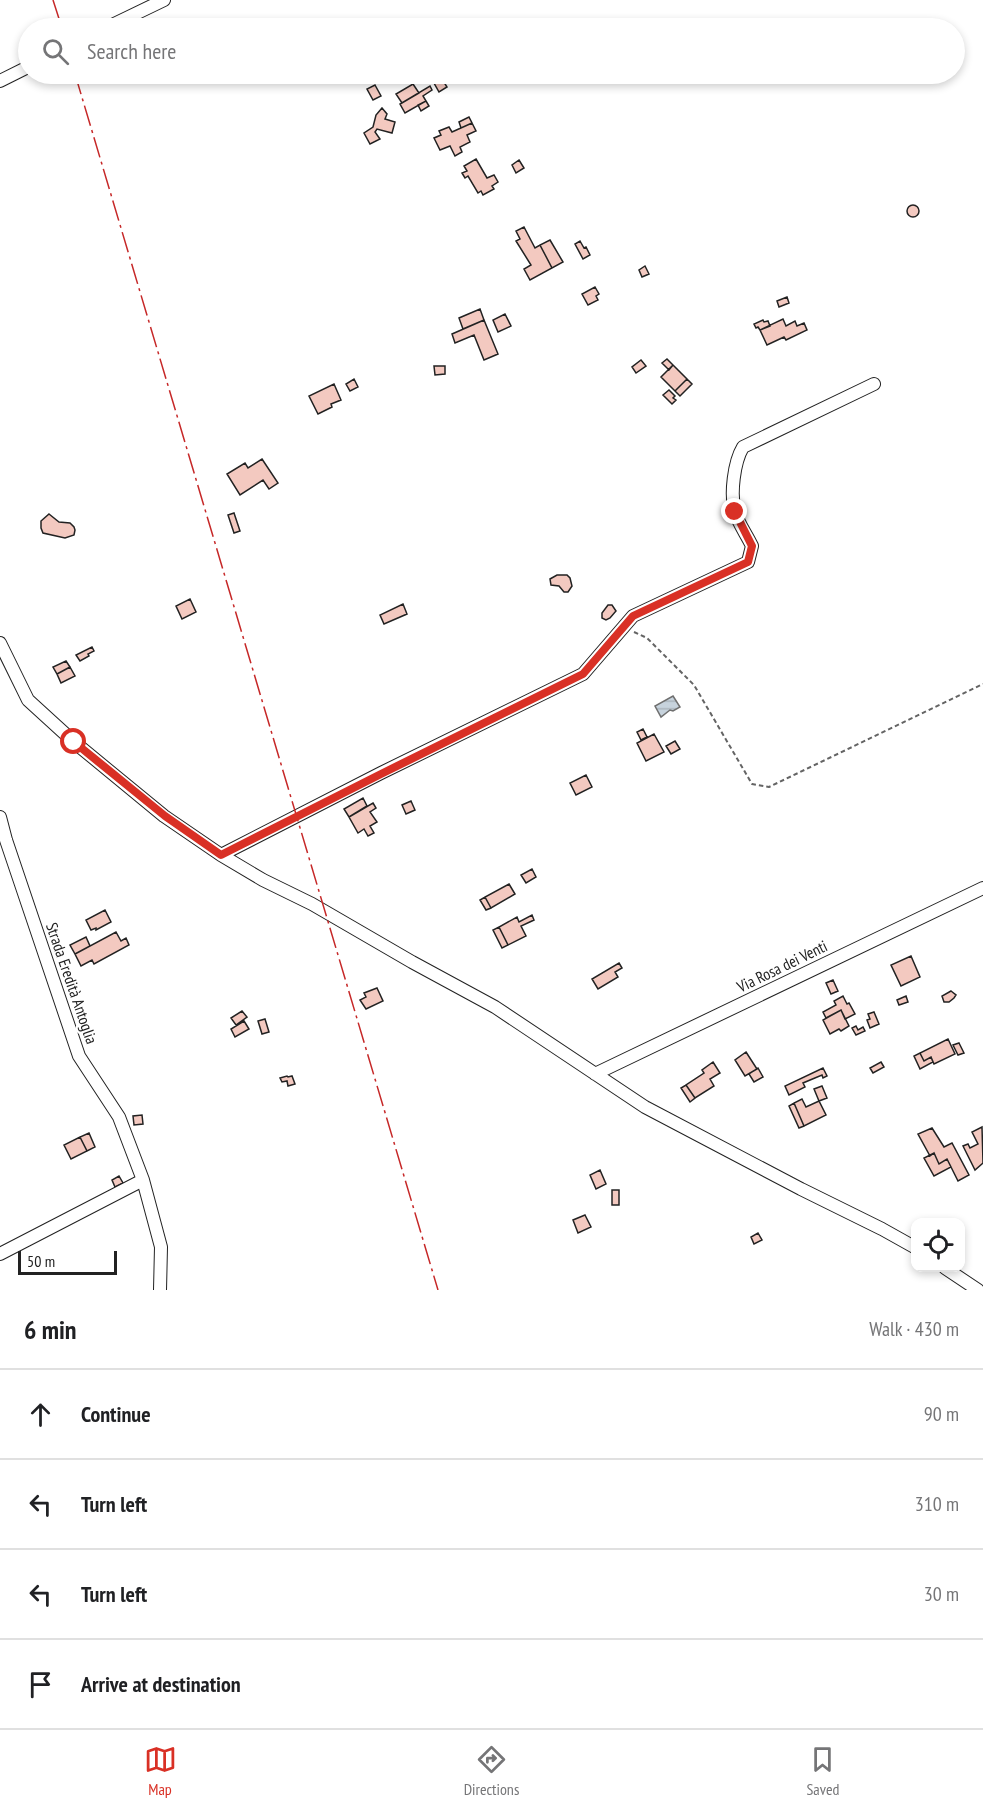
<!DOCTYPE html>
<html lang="en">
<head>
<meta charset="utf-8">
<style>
  body { margin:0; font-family:"PT Sans Narrow",sans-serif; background:#f6f6f6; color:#202124 }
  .controls { position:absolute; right:18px; bottom:18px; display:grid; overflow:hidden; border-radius:12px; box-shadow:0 3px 9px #0003 }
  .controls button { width:54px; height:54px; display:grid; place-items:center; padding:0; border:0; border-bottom:2px solid #e0e0e0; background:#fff; color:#202124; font:30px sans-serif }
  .scale { position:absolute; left:18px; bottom:15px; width:99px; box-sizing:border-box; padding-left:6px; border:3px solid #222; border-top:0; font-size:16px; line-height:21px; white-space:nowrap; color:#222; -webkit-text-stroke:4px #fff; paint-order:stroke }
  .stop { position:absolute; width:18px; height:18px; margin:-14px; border:4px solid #d93025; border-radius:50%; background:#fff }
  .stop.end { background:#d93025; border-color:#fff; box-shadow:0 2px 6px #0008 }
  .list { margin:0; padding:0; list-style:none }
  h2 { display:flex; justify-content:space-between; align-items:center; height:78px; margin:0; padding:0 24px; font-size:26px }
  h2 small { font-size:20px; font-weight:400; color:#757577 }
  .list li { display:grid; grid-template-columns:39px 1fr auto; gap:18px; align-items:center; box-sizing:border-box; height:90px; padding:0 24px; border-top:2px solid #e0e0e0 }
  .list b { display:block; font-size:22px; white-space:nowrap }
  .list em { font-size:20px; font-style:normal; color:#757577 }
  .icon { flex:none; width:33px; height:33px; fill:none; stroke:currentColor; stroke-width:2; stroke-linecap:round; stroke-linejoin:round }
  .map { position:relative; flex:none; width:983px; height:1290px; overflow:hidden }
  .search { position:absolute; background:#fff; box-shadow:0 3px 9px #0003; left:18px; right:18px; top:18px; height:66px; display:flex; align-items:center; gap:15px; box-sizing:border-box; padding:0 21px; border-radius:33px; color:#757577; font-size:22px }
  .sheet { height:438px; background:#fff }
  nav { display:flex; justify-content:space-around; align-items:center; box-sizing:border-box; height:84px; border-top:2px solid #e0e0e0; background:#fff; font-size:16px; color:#757577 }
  nav a { display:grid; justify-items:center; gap:3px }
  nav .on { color:#d93025 }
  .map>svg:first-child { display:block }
  .water { fill:url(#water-rules); stroke:#6f6f6f; stroke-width:1.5 }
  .building { fill:#f3c9c0; stroke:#222; stroke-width:1.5 }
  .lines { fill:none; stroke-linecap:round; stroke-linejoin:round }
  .street-casing { stroke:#222; stroke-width:14 }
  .path { stroke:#646464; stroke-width:2; stroke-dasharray:4.5 3; stroke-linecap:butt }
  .street { stroke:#fff; stroke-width:12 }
  .power { stroke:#c62828; stroke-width:1.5; stroke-dasharray:21 4.5 3 4.5; stroke-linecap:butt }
  .route { stroke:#d93025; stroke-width:8 }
  .labels { text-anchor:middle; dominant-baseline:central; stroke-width:4.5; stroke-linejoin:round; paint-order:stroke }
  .street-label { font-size:16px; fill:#222; stroke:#fff }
</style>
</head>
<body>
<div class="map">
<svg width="983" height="1290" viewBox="0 0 983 1290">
  <defs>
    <pattern id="water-rules" width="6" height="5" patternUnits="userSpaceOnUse" patternTransform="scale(1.5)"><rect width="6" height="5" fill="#c7d3dd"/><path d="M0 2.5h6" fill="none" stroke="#abb5bd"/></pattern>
  </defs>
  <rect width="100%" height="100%" fill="#fff"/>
  <path class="water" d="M673,696l7,11 -7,4 -3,-1 -9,7 -6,-11z"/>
  <path class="building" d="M442,79l5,8 -8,5 -5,-9z
    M413,84l6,9 -17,10 -6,-9z
    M375,85l6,11 -8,4 -6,-11z
    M430,86l2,4 -9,6 3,5 -21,12 -5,-9z
    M426,101l3,5 -8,5 -3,-6z
    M382,108l5,6 -2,5 10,3 -3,11 -15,-4 -2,3 5,7 -10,5 -6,-11 9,-6 3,-12z
    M469,117l3,6 -11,5 -2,-6z
    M472,123l4,8 -9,4 3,7 -10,5 2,5 -7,4 -5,-10 -10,4 -6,-12 7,-3 -2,-4 10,-4 3,5z
    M476,159l11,19 7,-3 4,7 -6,4 2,3 -11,6 -2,-4 -3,2 -10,-17 -3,2 -3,-5 5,-2 -3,-5z
    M519,160l5,8 -8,5 -4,-8z
    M907 211a6 6 0 1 1 12 0a6 6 0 1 1-12 0Z
    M524,227l11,21 5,-3 12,23 -22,12 -6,-11 7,-4 -15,-24 4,-2 -4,-8z
    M550,240l13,22 -11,6 -12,-23z
    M580,241l4,7 2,-1 4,8 -7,4 -8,-15z
    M645,266l4,8 -7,3 -3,-7z
    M595,287l4,7 -3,2 2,4 -10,5 -6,-11z
    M787,297l2,6 -10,4 -2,-6z
    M480,309l4,11 -21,9 -4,-11z
    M505,314l6,12 -13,6 -5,-12z
    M783,319l3,7 9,-5 2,5 7,-3 3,7 -21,10 -2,-3 -17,8 -7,-15z
    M484,320l14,34 -14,6 -10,-25 -19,8 -3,-9z
    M763,320l1,2 4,-1 2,5 -10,4 -2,-3 -2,1 -2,-4z
    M667,359l6,6 -4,5 -7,-7z
    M641,360l5,6 -10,7 -4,-6z
    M673,365l14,14 -12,12 -14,-14z
    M434,366h11v8l-10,1z
    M354,379l4,8 -8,4 -4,-7z
    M687,379l5,5 -12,12 -5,-5z
    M334,384l7,16 -10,4 1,3 -14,7 -9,-18z
    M669,390l6,6 -2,2 3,2 -4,4 -9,-9z
    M262,459l16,24 -9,6 -6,-9 -23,15 -13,-21 18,-11 3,5z
    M234,513l6,18 -6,2 -6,-18z
    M49,514l10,8 11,1 4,4 1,3 -1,5 -9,3 -22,-5 -2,-5v-7z
    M557,575h10l3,3 2,8 -4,6h-4l-5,-6 -8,-1 -1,-6z
    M190,599l6,13 -14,7 -6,-13z
    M403,604l4,10 -23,10 -4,-9z
    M608,605h4l4,6 -6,7 -4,2 -4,-2v-5z
    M92,647l2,4 -6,3 1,2 -9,5 -4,-6z
    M66,661l4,6 -13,7 -4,-7z
    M70,667l5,9 -14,7 -4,-9z
    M643,729l4,8 -6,3 -4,-8z
    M654,734l10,18 -18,9 -9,-18z
    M675,741l5,8 -9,5 -5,-8z
    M586,775l6,12 -16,8 -6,-12z
    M363,798l4,8 -18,11 -5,-8z
    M411,801l4,9 -9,4 -4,-9z
    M373,803l3,5 -6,4 7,10 -7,4 4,7 -6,3 -4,-7 -6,4 -9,-16z
    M532,869l4,8 -10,6 -5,-8z
    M509,884l6,10 -24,14 -6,-11z
    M485,897l6,11 -5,2 -6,-10z
    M105,910l6,12 -15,8v-2l-5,2 -5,-10z
    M532,915l2,5 -13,6 5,10 -18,9 -9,-18 18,-10 2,5z
    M499,927l9,18 -6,3 -9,-18z
    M116,932l5,9 5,-3 3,7 -35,19 -2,-4 -11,6 -6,-12z
    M86,937l4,9 -15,8 -5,-9z
    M911,956l9,21 -19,9 -10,-21z
    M619,963l3,5 -7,4 3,5 -20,12 -6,-10z
    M833,980l5,11 -7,3 -5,-11z
    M377,988l6,13 -17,8 -6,-9 6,-3 -2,-4z
    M951,991l5,4 -2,3 -5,4h-5l-2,-6z
    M843,996l4,8 2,-1 6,11 -10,5 -4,-9 -15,8 -3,-6 13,-7 -2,-4z
    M906,996l2,6 -9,3 -2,-5z
    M841,1010l8,16 -8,5 -2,-2 -9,5 -7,-14z
    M242,1011l5,6 -11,8 -5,-7z
    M874,1012l5,12 -9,4 -3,-8 3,-1 -2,-5z
    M265,1019l4,13 -7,2 -4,-13z
    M244,1021l5,8 -14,8 -4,-8z
    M856,1026l2,4 5,-3 2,4 -9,4 -4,-7z
    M948,1039l7,15 -21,10 -3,-7 -7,4 -4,-8z
    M959,1043l5,10 -6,2 -5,-10z
    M746,1052l11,17 -12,7 -10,-16z
    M920,1053l4,8 7,-4 2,5 -13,7 -6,-13z
    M713,1062l7,11 -10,6 4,7 -19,12 -9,-13 18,-12 -2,-3z
    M881,1062l3,5 -11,6 -3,-5z
    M758,1068l5,9 -9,5 -5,-8z
    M823,1068l4,8 -4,2 -1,-3 -19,8 2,4 -16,8 -4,-9z
    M287,1076l1,1 4,-1 3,8 -7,2 -1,-5 -5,1 -2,-4z
    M686,1085l9,13 -5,4 -9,-14z
    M822,1086l5,12 -8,3 -5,-12z
    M802,1099l4,8 13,-6 7,14 -22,11 -10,-23z
    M794,1103l10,23 -5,2 -10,-22z
    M142,1115l1,9 -9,1 -1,-9z
    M982,1127l1,36 -8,7 -12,-24 5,-2 2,4 8,-4 -6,-12z
    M932,1128l12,19 8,-4 17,32 -11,6 -11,-22 -8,5 -5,-11 -4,3 -12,-22z
    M89,1133l6,14 -8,4 -7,-14z
    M80,1137l7,14 -16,8 -7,-14z
    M934,1153l5,11 8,-5 4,8 -17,9 -10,-18z
    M600,1170l6,14 -10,5 -6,-14z
    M119,1176l4,7 -8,4 -3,-7z
    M612,1190h7v15h-7z
    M585,1215l6,12 -13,6 -5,-13z
    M758,1233l4,7 -8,4 -3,-7z"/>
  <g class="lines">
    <g class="street-casing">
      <path id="street" d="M106,28l58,-28
        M0,81l28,-14
        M0,643l28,57 46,42 90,74 57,39 42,25 49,24 100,58 83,45 150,100 156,82 81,40 34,19
        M0,817l6,23 73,216 40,61 24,63 18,67 -1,43
        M221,855l160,-82 202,-99 50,-58 115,-54 4,-16c-5,-11 -14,-23 -17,-34 -5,-18 -1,-50 8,-65l131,-63
        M595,1074l388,-186
        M0,1254l143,-74
        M945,1268l33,22"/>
    </g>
    <path class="path" d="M634,632l13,6 47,47 58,99 17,3 214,-103"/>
    <use href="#street" class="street"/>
    <path class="power" d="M53,0l9,28
      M75,74l363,1216"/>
  </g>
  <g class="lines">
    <path class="route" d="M74,742l91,74 56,39 160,-81 202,-100 50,-58 115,-54 4,-16 -17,-34"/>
  </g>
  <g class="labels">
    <g class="street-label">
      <text transform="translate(782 966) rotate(-26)">Via Rosa dei Venti</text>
      <text transform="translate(72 983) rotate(71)">Strada Eredità Antoglia</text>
    </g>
  </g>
</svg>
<div class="controls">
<button><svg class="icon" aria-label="locate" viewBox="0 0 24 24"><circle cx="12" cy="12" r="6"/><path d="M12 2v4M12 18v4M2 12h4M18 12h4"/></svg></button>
</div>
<div class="scale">50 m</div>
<div class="stop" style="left:74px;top:742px"></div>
<div class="stop end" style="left:735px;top:512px"></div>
<div class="search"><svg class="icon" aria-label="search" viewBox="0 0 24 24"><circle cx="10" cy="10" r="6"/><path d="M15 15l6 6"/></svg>Search here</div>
</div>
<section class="sheet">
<h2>6 min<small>Walk · 430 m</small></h2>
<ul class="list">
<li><svg class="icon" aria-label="ahead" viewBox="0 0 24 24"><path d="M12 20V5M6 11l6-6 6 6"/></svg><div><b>Continue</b></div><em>90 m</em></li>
<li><svg class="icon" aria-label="left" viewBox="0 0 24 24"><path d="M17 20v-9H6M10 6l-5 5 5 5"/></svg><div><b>Turn left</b></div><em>310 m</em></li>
<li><svg class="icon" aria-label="left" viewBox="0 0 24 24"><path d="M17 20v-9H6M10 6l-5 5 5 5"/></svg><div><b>Turn left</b></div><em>30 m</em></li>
<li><svg class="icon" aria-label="arrive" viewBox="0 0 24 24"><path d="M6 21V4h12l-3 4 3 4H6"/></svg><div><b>Arrive at destination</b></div></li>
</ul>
</section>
<nav>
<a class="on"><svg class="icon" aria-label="map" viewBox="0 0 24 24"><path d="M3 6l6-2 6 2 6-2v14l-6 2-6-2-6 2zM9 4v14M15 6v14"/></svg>Map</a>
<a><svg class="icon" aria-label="directions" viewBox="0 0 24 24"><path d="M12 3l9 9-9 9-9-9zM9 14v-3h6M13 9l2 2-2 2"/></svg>Directions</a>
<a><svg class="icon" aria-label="saved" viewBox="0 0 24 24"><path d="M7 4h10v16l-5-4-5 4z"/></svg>Saved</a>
</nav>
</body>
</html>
